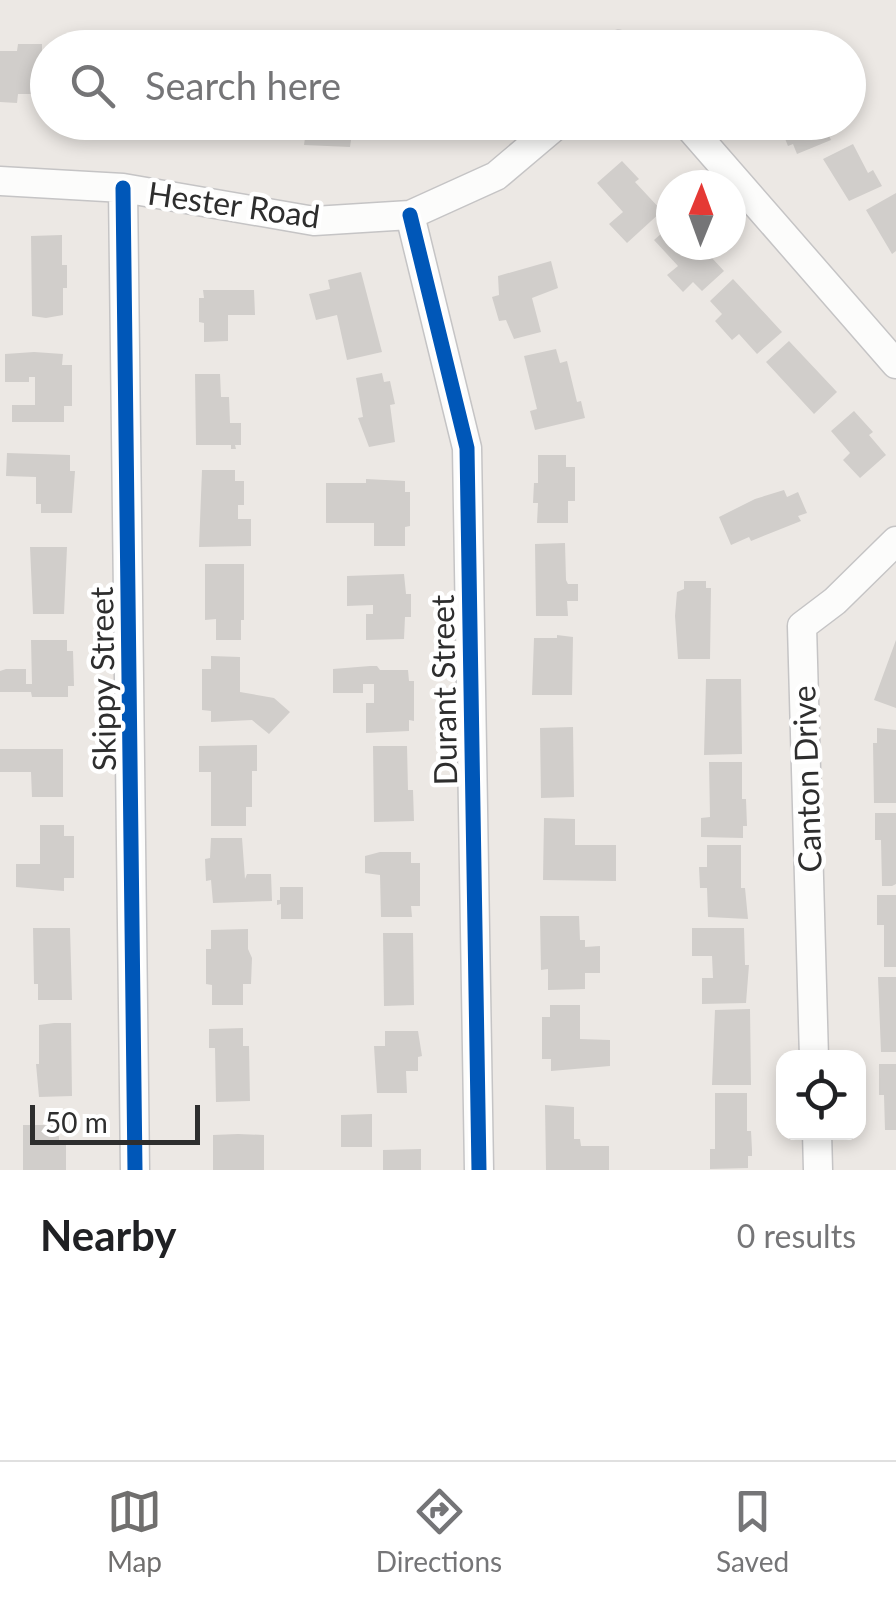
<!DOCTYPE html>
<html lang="en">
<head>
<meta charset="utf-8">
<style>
  body { margin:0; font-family:Lato,sans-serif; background:#f6f6f6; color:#202124 }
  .controls { position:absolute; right:30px; bottom:30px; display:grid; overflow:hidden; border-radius:20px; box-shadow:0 5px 15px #0003 }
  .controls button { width:90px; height:90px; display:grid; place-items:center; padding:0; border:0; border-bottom:2px solid #e0e0e0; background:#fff; color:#202124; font:50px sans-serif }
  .compass { position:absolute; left:656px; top:170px; width:90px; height:90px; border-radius:50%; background:#fff; box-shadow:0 5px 15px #0003; rotate:1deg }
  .scale { position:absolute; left:30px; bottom:25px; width:170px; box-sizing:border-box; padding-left:10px; border:5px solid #2e2e2e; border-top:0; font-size:28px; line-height:35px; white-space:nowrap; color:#2e2e2e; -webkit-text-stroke:8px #fff; paint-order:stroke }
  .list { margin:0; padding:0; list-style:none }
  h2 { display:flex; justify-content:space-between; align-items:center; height:130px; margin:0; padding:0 40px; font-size:42px }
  h2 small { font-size:32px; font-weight:400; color:#757577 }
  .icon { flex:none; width:55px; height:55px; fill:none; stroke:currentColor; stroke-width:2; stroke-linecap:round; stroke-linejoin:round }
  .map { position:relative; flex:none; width:896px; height:1170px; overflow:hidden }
  .search { position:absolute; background:#fff; box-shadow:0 5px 15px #0003; left:30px; right:30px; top:30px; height:110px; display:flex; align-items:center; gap:25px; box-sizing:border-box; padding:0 35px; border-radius:55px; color:#757577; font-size:38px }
  .sheet { height:290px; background:#fff }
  nav { display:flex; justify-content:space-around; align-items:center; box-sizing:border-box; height:140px; border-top:2px solid #e0e0e0; background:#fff; font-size:28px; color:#757577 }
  nav a { display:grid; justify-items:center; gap:5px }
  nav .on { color:#706f6e }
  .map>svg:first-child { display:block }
  .building { fill:#d1cecb }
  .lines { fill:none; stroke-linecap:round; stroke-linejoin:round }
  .minor-casing { stroke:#c5c4c5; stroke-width:31 }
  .minor { stroke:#fcfcfb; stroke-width:28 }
  .cycleway-casing { stroke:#fff; stroke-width:21 }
  .cycleway { stroke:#0057b8; stroke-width:15 }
  .labels { text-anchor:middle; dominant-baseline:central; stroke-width:9; stroke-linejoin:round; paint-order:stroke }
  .street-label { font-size:32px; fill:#2e2e2e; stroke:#fff }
</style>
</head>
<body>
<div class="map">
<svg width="896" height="1170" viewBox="0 0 896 1170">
  <rect width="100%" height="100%" fill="#ece8e4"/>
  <path class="building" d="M745,32l10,16h-33z
    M506,33l12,15h-30z
    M18,44h24v18h6v32h-30l-1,9 -17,-1v-51h17z
    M214,122h30v8h-30z
    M293,122h64l-1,18h-5l-1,7 -46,-2 1,-7 -13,-1z
    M376,122h45l1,7 -43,8z
    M783,122h40l8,18 -34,14 -4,-10 -5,2 -8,-20z
    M853,144l15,29 5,-3 9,16 -33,15 -26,-42z
    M622,161l17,18 -4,3 27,29 -35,32 -18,-19 14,-12 -26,-29z
    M896,193v58l-4,3 -26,-44z
    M671,225v20h29l24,26 -22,20 -9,-9 -10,10 -16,-17 11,-9 -24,-26z
    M62,235v30h5v23h-4v27l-17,3 -14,-2 -1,-80z
    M551,261l7,27 -26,10 9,34 -27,7 -8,-19 -7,1 -7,-24 7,-2 -1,-19z
    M361,272l21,80 -35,8 -10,-45 -21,5 -7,-26 21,-5 -2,-9z
    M733,279l49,53 -25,22 -18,-20 -7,6 -17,-19 7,-7 -12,-13z
    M203,290h51l1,25h-27v26l-24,1v-19l-5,-1v-24h5z
    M789,341l48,51 -23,22 -48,-52z
    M556,349l4,14 7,-2 10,41 4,-1 4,17 -50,12 -5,-19 7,-2 -13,-53z
    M34,352l29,2 -1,11h10v41h-8v16h-52v-17h23v-28h-6v5h-24v-28z
    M382,373l2,9 6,-1 5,23 -5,1 5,37 -26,5 -11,-29 5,-1 -7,-39z
    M195,374h25l1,23h8l1,26h11v22h-6l1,4h-5v-4h-35z
    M854,411l19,21 -4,3 17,20 -26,23 -17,-18 7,-7 -19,-22z
    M7,453l63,2v16h5l-3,42h-31v-9h-5v-27l-30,-1z
    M538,455h28v12h9v34h-7v22h-31l1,-20h-5l1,-20h4z
    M202,470h33v11h9v24h-6v14h13v27l-52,1z
    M366,479l39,2v11h5v34l-5,1v19h-31v-23h-48v-40h40z
    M784,490l3,7 11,-5 9,21 -9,3 3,5 -50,20 -2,-4 -18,8 -12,-28 36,-18z
    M565,543l1,37 2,4h10v17h-11l1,15h-32l-1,-72z
    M30,547h37l-3,67h-31z
    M205,564h39v56h-3v20h-25v-21l-11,1z
    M404,574l2,20h5v23h-6l-1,22 -38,1v-26h7v-9l-26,1v-30z
    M684,581h22v7h5l-1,71h-32l-3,-43 2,-24 7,-3z
    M557,635l16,2 -1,58h-40l2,-57h23z
    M31,640h36v11h6l1,35h-6v11h-36l-1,-5h-31v-21l6,-2h20v15h6z
    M896,640v68l-22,-8z
    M211,656l29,1v35l34,6 16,14 -21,22 -17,-14 -41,2v-11l-9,-1v-41h9z
    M370,666h7l3,4h28l1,11h5v40l-5,-1v11l-43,2v-30h8v-19h-11v9h-30v-24z
    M706,679h35l1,75 -38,1z
    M573,727l1,70 -33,1 -1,-70z
    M877,728l19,2v73h-22l-1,-60h4z
    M257,745v26h-5v36h-6v19h-35v-54h-12v-26z
    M373,746h34l1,44h5l1,31 -40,1z
    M0,749h63v48h-31l-1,-25h-31z
    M709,762h33v37h4l1,27h-4v12l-42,-1v-19l9,-1z
    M875,813h21v71l-4,2h-10l-1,-46h-6z
    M544,818l31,1v26h41v36l-73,-1z
    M40,825h24v11h10v42h-10v13l-48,-4v-23h24z
    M211,838h31l3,41 2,-5h24l1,27 -59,2 -2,-23 -5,1 -1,-22 5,-1z
    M707,845h34v43h4l3,31 -40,-2 -1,-29h-7l-1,-21h8z
    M380,852h31v11h9v43h-9l1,11h-31l-1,-42 -15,-2v-17z
    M280,887h23v32h-22v-15l-4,1v-5h3z
    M877,895h19v72h-12v-42h-7z
    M540,916h39l1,24h5v7l15,-1v27h-15v16l-37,1v-21l-7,1z
    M33,928h37l2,72h-34v-16h-4z
    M692,928h52l1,37h4l-3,38 -44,1v-26h11l-1,-22h-20z
    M248,929v20l4,9 -1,26h-8v21h-31v-20l-6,-1v-35h5v-19z
    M383,933h30l1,72 -30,1z
    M878,977h18v75h-15z
    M550,1005h30v34l30,1v26l-59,5v-12h-9v-42h8z
    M750,1009l1,76h-39l3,-75z
    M54,1023h17l1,73 -33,1 -3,-33h3v-39z
    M243,1028v18h6l1,55 -34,1 -1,-54h-6v-19z
    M385,1031h33l4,25 -4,1v14h-12l1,22h-30l-3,-47h11z
    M879,1064h17v66h-11l-1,-35h-5z
    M715,1093h32v38h4l1,19v6h-4v12l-38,1v-20h5z
    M545,1105l29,2v32h6l1,7h28v24h-63z
    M372,1114v33h-31v-32z
    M23,1125h32v11h4v9h7v25h-43z
    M238,1134l26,1v35h-51v-35z
    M421,1149v21h-38v-20z"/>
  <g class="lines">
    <g class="minor-casing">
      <path id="minor" d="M618,45l2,3
        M685,122l211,242
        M0,181l123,7 191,33 96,-6 86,-39 64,-54
        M123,188l12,982
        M410,215l57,233 12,722
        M814,1058l-12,-432 33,-25 61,-60
        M817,1132l1,38"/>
    </g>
    <use href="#minor" class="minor"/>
    <g class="cycleway-casing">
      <path id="cycleway" d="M123,188l12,982
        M410,215l57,233 12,722"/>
    </g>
    <use href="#cycleway" class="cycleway"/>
  </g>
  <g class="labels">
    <g class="street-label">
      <text transform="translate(234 204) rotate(8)">Hester Road</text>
      <text transform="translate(102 679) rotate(-91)">Skippy Street</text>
      <text transform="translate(443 690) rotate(-91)">Durant Street</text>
      <text transform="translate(806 779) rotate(-92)">Canton Drive</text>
    </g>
  </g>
</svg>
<div class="controls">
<button><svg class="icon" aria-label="locate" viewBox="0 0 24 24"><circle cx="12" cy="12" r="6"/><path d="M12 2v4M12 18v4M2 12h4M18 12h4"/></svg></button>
</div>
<svg class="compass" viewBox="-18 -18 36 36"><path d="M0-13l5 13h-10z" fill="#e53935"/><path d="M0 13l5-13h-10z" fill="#757577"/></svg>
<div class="scale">50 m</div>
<div class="search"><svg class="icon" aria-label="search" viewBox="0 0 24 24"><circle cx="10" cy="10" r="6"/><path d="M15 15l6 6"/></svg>Search here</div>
</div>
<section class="sheet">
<h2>Nearby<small>0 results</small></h2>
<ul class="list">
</ul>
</section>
<nav>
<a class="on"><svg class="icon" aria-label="map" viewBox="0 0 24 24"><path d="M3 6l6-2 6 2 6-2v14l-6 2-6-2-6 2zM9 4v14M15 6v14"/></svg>Map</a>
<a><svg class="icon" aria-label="directions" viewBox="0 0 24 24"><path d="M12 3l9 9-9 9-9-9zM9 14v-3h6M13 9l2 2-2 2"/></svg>Directions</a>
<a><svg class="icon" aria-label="saved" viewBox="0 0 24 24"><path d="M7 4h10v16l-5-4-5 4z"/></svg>Saved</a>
</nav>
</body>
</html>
